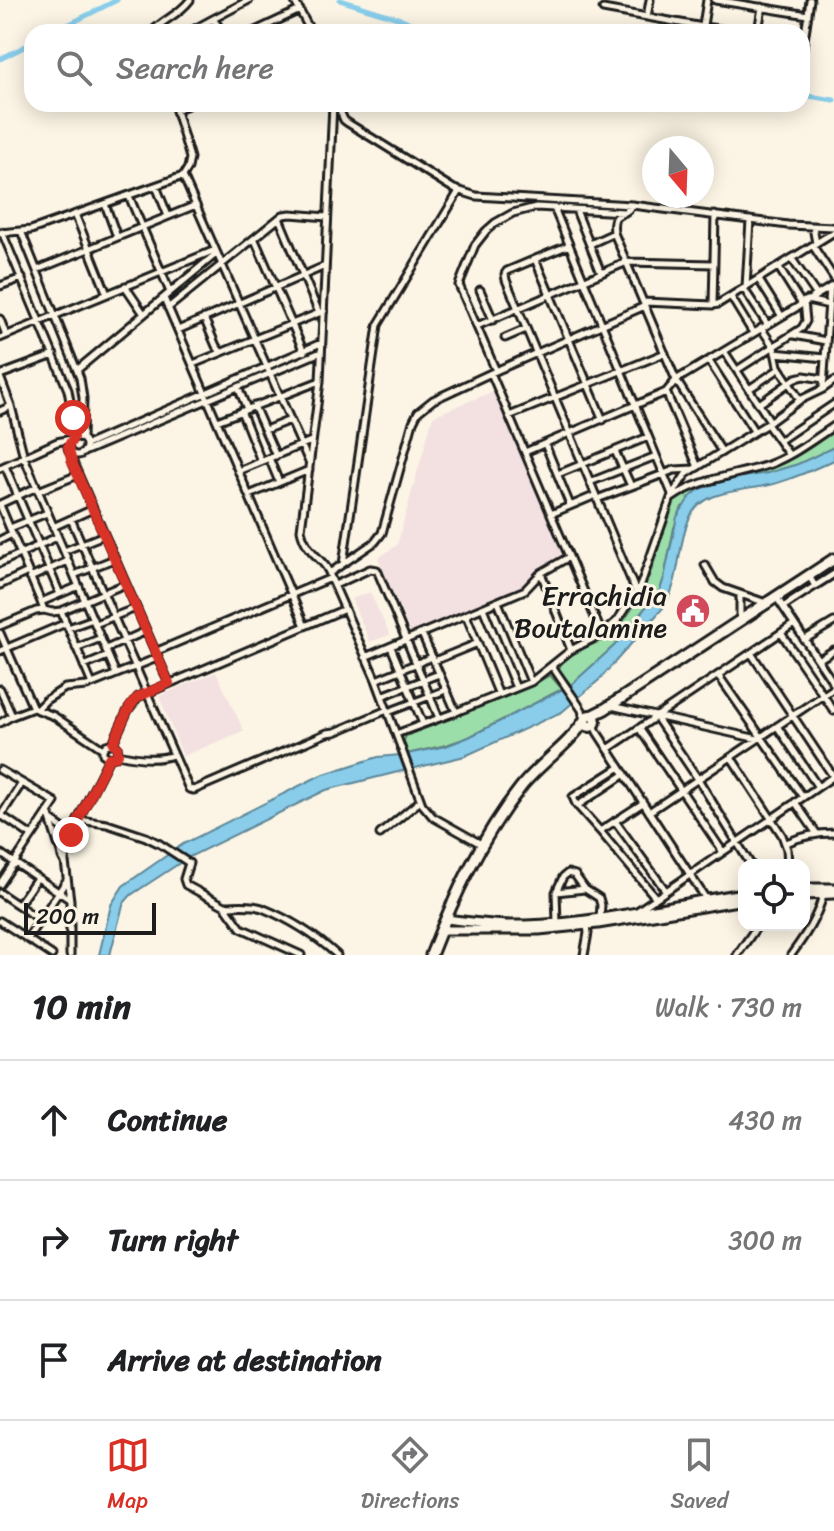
<!DOCTYPE html>
<html lang="en">
<head>
<meta charset="utf-8">
<style>
  body { margin:0; font-family:Sriracha,sans-serif; background:#f2f2f2; color:#202124 }
  .controls { position:absolute; right:24px; bottom:24px; display:grid; overflow:hidden; border-radius:16px; box-shadow:0 4px 20px #0003 }
  .controls button { width:72px; height:72px; display:grid; place-items:center; padding:0; border:0; border-bottom:2px solid #e0e0e0; background:#fff; color:#202124; font:40px sans-serif }
  .compass { position:absolute; left:642px; top:136px; width:72px; height:72px; border-radius:50%; background:#fff; box-shadow:0 4px 20px #0003; rotate:161deg }
  .scale { position:absolute; left:24px; bottom:20px; width:132px; box-sizing:border-box; padding-left:8px; border:4px solid #1c1c1c; border-top:0; font-size:22px; line-height:28px; white-space:nowrap; color:#1c1c1c; -webkit-text-stroke:6px #fcf5e5; paint-order:stroke }
  .stop { position:absolute; width:24px; height:24px; margin:-18px; border:6px solid #d93025; border-radius:50%; background:#fff }
  .stop.end { background:#d93025; border-color:#fff; box-shadow:0 2px 8px #0008 }
  .list { margin:0; padding:0; list-style:none }
  h2 { display:flex; justify-content:space-between; align-items:center; height:104px; margin:0; padding:0 32px; font-size:34px }
  h2 small { font-size:26px; font-weight:400; color:#757577 }
  .list li { display:grid; grid-template-columns:52px 1fr auto; gap:24px; align-items:center; box-sizing:border-box; height:120px; padding:0 32px; border-top:2px solid #e0e0e0 }
  .list b { display:block; font-size:30px; white-space:nowrap }
  .list em { font-size:26px; font-style:normal; color:#757577 }
  .icon { flex:none; width:44px; height:44px; fill:none; stroke:currentColor; stroke-width:2; stroke-linecap:round; stroke-linejoin:round }
  .map { position:relative; flex:none; width:834px; height:955px; overflow:hidden }
  .search { position:absolute; background:#fff; box-shadow:0 4px 20px #0003; left:24px; right:24px; top:24px; height:88px; display:flex; align-items:center; gap:20px; box-sizing:border-box; padding:0 28px; border-radius:24px; color:#757577; font-size:30px }
  .sheet { height:464px; background:#fff }
  nav { display:flex; justify-content:space-around; align-items:center; box-sizing:border-box; height:112px; border-top:2px solid #e0e0e0; background:#fff; font-size:22px; color:#757577 }
  nav a { display:grid; justify-items:center; gap:4px }
  nav .on { color:#d93025 }
  .map>svg:first-child { display:block }
  .built { fill:#f3e1e1 }
  .green { fill:#9cdea9; stroke:#5c7d62; stroke-width:2 }
  .water { fill:#89cdea; stroke:#5d8698; stroke-width:2 }
  .lines { fill:none; stroke-linecap:round; stroke-linejoin:round }
  .canal { stroke:#89cdea; stroke-width:5 }
  .minor-casing { stroke:#1c1c1c; stroke-width:11 }
  .tertiary-casing { stroke:#1c1c1c; stroke-width:13 }
  .primary-casing { stroke:#1c1c1c; stroke-width:15 }
  .minor { stroke:#fcf5e5; stroke-width:5 }
  .tertiary { stroke:#fcf5e5; stroke-width:7 }
  .primary { stroke:#fcf5e5; stroke-width:9 }
  .route { stroke:#d93025; stroke-width:10 }
  .labels { text-anchor:middle; dominant-baseline:central; stroke-width:6; stroke-linejoin:round; paint-order:stroke }
  .poi-label { font-size:28px; fill:#1c1c1c; stroke:#fcf5e5; text-anchor:end }
</style>
</head>
<body>
<div class="map">
<svg width="834" height="955" viewBox="0 0 834 955">
  <rect width="100%" height="100%" fill="#fcf5e5"/>
  <filter id="ink" filterUnits="userSpaceOnUse"><feTurbulence type="fractalNoise" baseFrequency=".0125" numOctaves="2"/><feDisplacementMap in="SourceGraphic" scale="16" xChannelSelector="R" yChannelSelector="G"/><feConvolveMatrix kernelMatrix="1 2 1 2 8 2 1 2 1" color-interpolation-filters="sRGB"/></filter>
  <g filter="url(#ink)">
    <path class="built" d="M501,388l66,165 -35,24v7l-121,50 -33,-76 19,-13 36,-129z
      M370,592l20,43 -20,7 -19,-43z
      M216,672l28,59 -61,25 -24,-60z"/>
    <path class="green" d="M834,432v15l-35,17 -30,9 -33,5 -54,29 -8,21 -10,50 -4,12 -46,56 -43,39 -12,-16c7,-23 41,-21 55,-37 35,-38 44,-81 57,-128 18,-22 82,-31 110,-40 19,-7 36,-22 53,-32z
      M550,675l12,14 -93,48 -23,8 -39,9 -3,-14 2,-4 125,-50z"/>
    <path class="water" d="M834,447v13c-19,9 -37,17 -57,23 -29,9 -75,4 -88,36 -13,31 -7,59 -26,89l-64,72 -37,32 -97,44 -54,13 -4,-15 39,-8 23,-9 102,-52 43,-39 46,-56 4,-12 13,-61 12,-19 8,-7 10,-5 29,-8 32,-5 30,-9z
      M400,755l6,15 -80,20 -137,67 -58,38 -7,8 -2,6 -12,46h-11l12,-50 12,-19 60,-42 138,-69 57,-18z"/>
    <g class="lines">
      <path class="canal" d="M340,0l64,20 26,12
        M54,32l63,-32
        M0,59l32,-16
        M802,95l32,5"/>
      <g class="minor-casing">
        <path id="minor" d="M294,0l17,32
          M715,0l93,15
          M603,9l100,18 39,5
          M647,17l3,-17
          M152,32c11,-13 26,-16 38,-32
          M189,32l24,-13
          M223,32l-10,-13 36,-19
          M253,32l47,-22
          M702,32l5,-32
          M758,32l4,-25
          M802,54l8,-54
          M333,104l-13,277 -19,149c5,25 26,29 30,48l45,102 46,124 11,13 48,27
          M337,104l7,16 4,3 106,66 22,7 156,9 156,20 46,2
          M176,110l14,-6
          M183,176l125,284
          M156,186l12,30
          M129,196l41,96
          M105,204l12,33
          M632,205c-8,15 -21,2 -18,28l62,147 46,72
          M554,208l118,286
          M576,210l25,63
          M75,214l32,80
          M279,218l40,95
          M813,227l3,16
          M21,231l59,147 3,20 -1,41
          M2,232l66,158 5,28v20
          M0,233l31,-3 152,-54 5,-8 2,-10 -16,-54
          M255,240l49,112
          M590,244l24,-11
          M569,245l-62,26 -2,3 1,6 130,312
          M813,246l21,32
          M535,259l68,161
          M792,259l24,35
          M779,268l22,35
          M37,270l159,-65
          M759,280l22,35
          M0,286l22,-8
          M125,286l19,28
          M746,287l4,-67
          M744,289l23,35
          M480,290l13,30
          M731,297l22,36
          M164,298l141,328
          M807,300l22,5
          M644,302l69,3 5,-1 116,-72
          M713,305l2,-90
          M168,308l115,-93 8,-1 36,3
          M204,318l12,28 5,6
          M0,319l6,16
          M477,326l150,-64 86,2
          M761,328l13,19 4,19 22,34
          M178,330l147,-64
          M794,335l32,6
          M0,338l215,-88
          M505,338l21,-9
          M724,351l46,70
          M775,353l50,5
          M709,361l45,70
          M193,364l131,-53
          M77,370l140,-117
          M737,370l65,-42 4,-7 -2,-20
          M496,371l-37,-86 16,-40 11,-14 9,-8 18,-10 23,-6 88,5
          M491,373l111,261
          M0,375l54,-20
          M0,377l11,29 -11,5
          M238,387l9,22
          M823,388l7,-101
          M749,389l30,-20
          M666,392l32,75
          M759,404l37,-26 8,-2 20,3
          M11,406l13,51 92,217
          M254,406l22,50
          M241,411l20,50
          M509,416l156,-63
          M217,421l103,-40
          M767,424l22,31
          M265,430l25,-10
          M68 446a9 9 0 1 1 18 0a9 9 0 1 1-18 0Z
          M779,441l55,-37
          M545,444l25,61
          M86,445l235,-102
          M70,451l4,14 95,218
          M615,451l16,35
          M84,452l237,-100
          M525,452l141,-60 10,-12 158,-95
          M269,458l10,24
          M5,466l55,128
          M0,468l57,-26 14,-3
          M238,471l73,-30
          M558,474l90,-37
          M590,482l66,-26
          M38,491l40,-16
          M249,495l60,-25
          M672,498c28,-20 63,-22 96,-33 24,-9 45,-25 66,-39
          M597,499l77,-29 20,-1
          M0,504l37,-17
          M0,505l41,97
          M551,514l45,-19
          M71,519l118,270 5,1 133,-57 8,-1 52,-22
          M53,527l40,-18
          M10,528l37,-15
          M0,540l12,-6
          M64,551l40,-16
          M0,563l57,-26
          M343,564l35,-239 81,-134
          M705,565l10,17 8,6 43,15
          M331,572l44,-30 7,-9 31,-111 5,-10 15,-12 58,-27 154,-67
          M541,573l30,77
          M74,575l40,-16
          M30,578l38,-17
          M0,585l28,-13
          M335,585l35,-16 7,1 62,148
          M815,586l19,-12
          M740,594v25
          M777,598l57,86
          M498,602l33,80
          M783,607l32,-21 -6,-10
          M483,608l33,80
          M44,610l8,2 9,-1
          M466,615l33,80
          M95,624l41,-16
          M0,626l36,-15 8,-1 -3,-8 38,-16
          M68,628l25,-9
          M0,633l33,75
          M781,633l53,78
          M422,634l34,78
          M804,640l30,-18
          M391,647l32,77
          M76,648l25,-10
          M106,649l40,-18
          M0,651l66,-28
          M155,652l176,-74
          M751,653l82,123
          M365,657l160,-67 16,-17 28,-16
          M818,660l16,-10
          M434,661l44,-18
          M84,666l24,-10
          M552,666l30,44 2,10
          M718,675l85,122
          M376,680l56,-23
          M92,684l-31,-73 64,-27
          M0,689l12,27
          M382,696l57,-22
          M611,706l147,33
          M37,709l9,-9 19,-12 22,-2 70,-28
          M388,712l58,-22
          M656,717l42,62 53,86
          M0,723l12,-7 21,-8 21,8 49,33
          M594,723l3,9 109,167
          M777,726l41,61
          M639,728l84,124
          M396,734l60,-22 75,-30 40,-32 31,-16 15,-13 24,-37 31,-89 14,-21 81,-50 33,-24 23,-11 11,-8
          M113,743l15,-33 10,-13 207,-88
          M608,749l186,-125
          M118,754c17,4 38,7 55,1
          M731,757l51,78 5,14 1,16
          M0,770l55,32 -55,82
          M795,802l22,32
          M643,803l-43,28 56,67
          M577,806l48,-32
          M48,812l10,32 8,4
          M649,812l185,-124
          M1,815l31,21
          M0,817l22,-34
          M51,820l17,12
          M79,820l28,4 39,13 14,7 29,19 -5,16 2,6 39,21 16,22 60,27
          M615,821l51,70
          M600,831l-24,-27 -3,-7 47,-30
          M380,834l40,-33
          M786,843c16,-7 31,-10 48,-10
          M0,853l69,46
          M64,861c-7,-12 -2,-25 9,-32
          M556,892l7,-15 5,-4 7,2 10,14
          M0,893l40,27
          M18,905l19,-27
          M225,906c12,0 26,-2 37,2 27,11 54,28 75,47
          M637,911l197,-135
          M0,921l52,34
          M557,923l-1,-31 29,-3 14,9 2,7 -1,13
          M27,939l40,-59
          M70,955v-55l-5,-38 1,-14 8,-20 35,-70 6,-1 3,-4 -1,-6 -4,-4 -7,2 -3,4v5l6,4
          M584,955l4,-22 -1,-7
          M737,955l21,-30
          M791,955c14,-19 26,-37 32,-60"/>
      </g>
      <g class="tertiary-casing">
        <path id="tertiary" d="M804,888h30
          M804,895l30,-1
          M446,919c26,3 53,7 79,6 74,-2 147,-21 219,-32
          M441,930h98l59,-6 146,-24"/>
      </g>
      <g class="primary-casing">
        <path id="primary" d="M584.5 721a5.5 5.5 0 1 1 11 0a5.5 5.5 0 1 1-11 0Z
          M591,716l14,-7 229,-150
          M431,955c23,-59 50,-117 90,-168 19,-24 47,-41 63,-66"/>
      </g>
      <use href="#minor" class="minor"/>
      <use href="#tertiary" class="tertiary"/>
      <use href="#primary" class="primary"/>
    </g>
  </g>
  <g class="lines" filter="url(#ink)">
    <path class="route" d="M71,835l38,-77 6,-1 3,-3 -1,-7 -4,-4 15,-33 6,-9 4,-4 31,-14 -97,-221 -4,-15 5,-9v-20"/>
  </g>
  <defs>
    <g id="civic-disc" transform="scale(1.8)"><circle r="9.5" fill="#d1495b" stroke="#fcf5e5"/><path d="M-.6-6.5H3V-4.5H.6V-3L4-1V1h2V6H-6V1h2V-1L-.6-3ZM-1.2 2.5V6h2.4V2.5Z" fill="#fff"/></g>
  </defs>
  <g fill-rule="evenodd">
    <use href="#civic-disc" x="693" y="611"/>
  </g>
  <g class="labels">
    <g class="poi-label">
      <text x="667" y="595">Errachidia<tspan x="667" dy="32">Boutalamine</tspan></text>
    </g>
  </g>
</svg>
<div class="controls">
<button><svg class="icon" aria-label="locate" viewBox="0 0 24 24"><circle cx="12" cy="12" r="6"/><path d="M12 2v4M12 18v4M2 12h4M18 12h4"/></svg></button>
</div>
<svg class="compass" viewBox="-18 -18 36 36"><path d="M0-13l5 13h-10z" fill="#e53935"/><path d="M0 13l5-13h-10z" fill="#757577"/></svg>
<div class="scale">200 m</div>
<div class="stop" style="left:73px;top:418px"></div>
<div class="stop end" style="left:71px;top:835px"></div>
<div class="search"><svg class="icon" aria-label="search" viewBox="0 0 24 24"><circle cx="10" cy="10" r="6"/><path d="M15 15l6 6"/></svg>Search here</div>
</div>
<section class="sheet">
<h2>10 min<small>Walk · 730 m</small></h2>
<ul class="list">
<li><svg class="icon" aria-label="ahead" viewBox="0 0 24 24"><path d="M12 20V5M6 11l6-6 6 6"/></svg><div><b>Continue</b></div><em>430 m</em></li>
<li><svg class="icon" aria-label="right" viewBox="0 0 24 24"><path d="M7 20v-9h11M14 6l5 5-5 5"/></svg><div><b>Turn right</b></div><em>300 m</em></li>
<li><svg class="icon" aria-label="arrive" viewBox="0 0 24 24"><path d="M6 21V4h12l-3 4 3 4H6"/></svg><div><b>Arrive at destination</b></div></li>
</ul>
</section>
<nav>
<a class="on"><svg class="icon" aria-label="map" viewBox="0 0 24 24"><path d="M3 6l6-2 6 2 6-2v14l-6 2-6-2-6 2zM9 4v14M15 6v14"/></svg>Map</a>
<a><svg class="icon" aria-label="directions" viewBox="0 0 24 24"><path d="M12 3l9 9-9 9-9-9zM9 14v-3h6M13 9l2 2-2 2"/></svg>Directions</a>
<a><svg class="icon" aria-label="saved" viewBox="0 0 24 24"><path d="M7 4h10v16l-5-4-5 4z"/></svg>Saved</a>
</nav>
</body>
</html>
